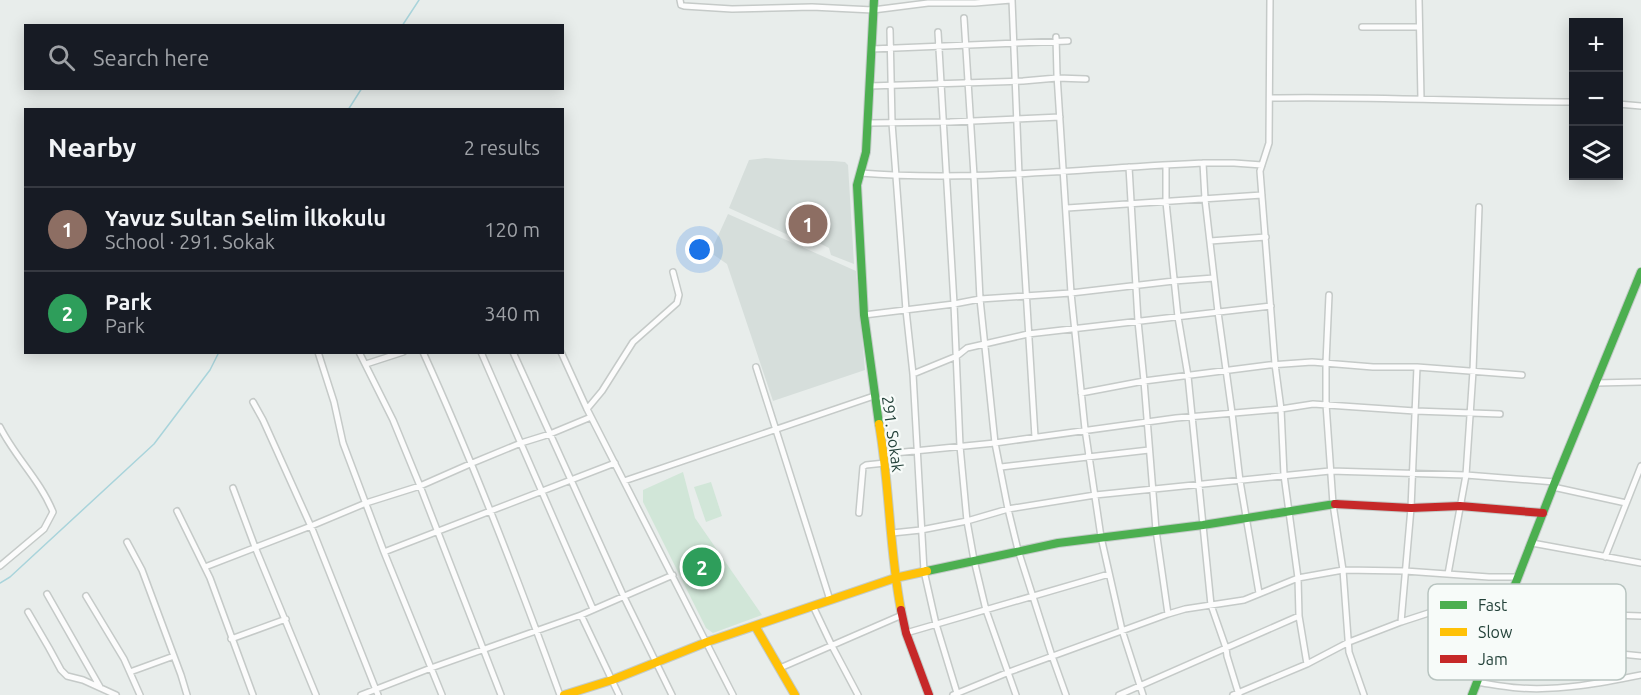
<!DOCTYPE html>
<html lang="en">
<head>
<meta charset="utf-8">
<style>
  body { margin:0; font-family:Ubuntu,sans-serif; background:#242831; color:#f1f3f6 }
  .controls { position:absolute; right:18px; top:18px; display:grid; overflow:hidden; border-radius:0px; box-shadow:0 3px 15px #0003 }
  .controls button { width:54px; height:54px; display:grid; place-items:center; padding:0; border:0; border-bottom:2px solid #363941; background:#171b24; color:#f1f3f6; font:30px sans-serif }
  .you { position:absolute; left:700px; top:250px; width:21px; height:21px; margin:-15px; border:4px solid #fff; border-radius:50%; background:#1a73e8; box-shadow:0 0 0 9px #1a73e833 }
  .badge { display:grid; place-items:center; width:39px; height:39px; border-radius:50%; background:#697e78; color:#fff; font-size:20px; font-weight:700 }
  .pin { position:absolute; translate:-50% -50%; border:3px solid #fff; box-shadow:0 2px 6px #0006 }
  .list { margin:0; padding:0; list-style:none }
  h2 { display:flex; justify-content:space-between; align-items:center; height:78px; margin:0; padding:0 24px; font-size:26px }
  h2 small { font-size:20px; font-weight:400; color:#9ea1a6 }
  .list li { display:grid; grid-template-columns:39px 1fr auto; gap:18px; align-items:center; box-sizing:border-box; height:84px; padding:0 24px; border-top:2px solid #363941 }
  .list b { display:block; font-size:22px; white-space:nowrap }
  .list p { margin:0; font-size:20px; white-space:nowrap; color:#9ea1a6 }
  .list em { font-size:20px; font-style:normal; color:#9ea1a6 }
  .icon { flex:none; width:33px; height:33px; fill:none; stroke:currentColor; stroke-width:2; stroke-linecap:round; stroke-linejoin:round }
  .map { position:relative; flex:none; width:1641px; height:695px; overflow:hidden }
  .search { position:absolute; background:#171b24; box-shadow:0 3px 15px #0003; left:24px; top:24px; width:540px; height:66px; display:flex; align-items:center; gap:15px; box-sizing:border-box; padding:0 21px; border-radius:0px; color:#9ea1a6; font-size:22px }
  .panel { position:absolute; background:#171b24; box-shadow:0 3px 15px #0003; left:24px; top:108px; width:540px; height:246px; border-radius:0px }
  .map>svg:first-child { display:block }
  .built { fill:#d6dedb }
  .green { fill:#d1e6d8 }
  .lines { fill:none; stroke-linecap:round; stroke-linejoin:round }
  .stream { stroke:#a9d4db; stroke-width:1.5 }
  .street-casing { stroke:#c5cac8; stroke-width:8 }
  .fast-casing { stroke:#c3cbc8; stroke-width:10 }
  .slow-casing { stroke:#c3cbc8; stroke-width:10 }
  .jam-casing { stroke:#c3cbc8; stroke-width:10 }
  .street { stroke:#fcfcfc; stroke-width:5 }
  .fast { stroke:#4caf50; stroke-width:8 }
  .slow { stroke:#ffc107; stroke-width:8 }
  .jam { stroke:#c62828; stroke-width:8 }
  .labels { text-anchor:middle; dominant-baseline:central; stroke-width:4.5; stroke-linejoin:round; paint-order:stroke }
  .street-label { font-size:16px; fill:#24423a; stroke:#f7fbf9 }
  .key { fill:#f7fbf9; stroke:#b8c4c0; stroke-width:1.5 }
  .key-label { font-size:16px; fill:#24423a }
</style>
</head>
<body>
<div class="map">
<svg width="1641" height="695" viewBox="0 0 1641 695">
  <rect width="100%" height="100%" fill="#e8edeb"/>
  <path class="built" d="M765,158l26,2 42,1 12,1 3,3 6,99 -23,-9 -2,-7 -14,-7 -7,3 -79,-36 20,-48z
    M728,214l128,57 9,99 -92,31 -46,-137 -13,-9 -2,-6z"/>
  <path class="green" d="M683,472l12,46 67,97 -49,18 -7,-5 -63,-126v-12z
    M711,482l11,34 -16,6 -12,-35z"/>
  <g class="lines">
    <path class="stream" d="M402,26l17,-26
      M348,110l14,-22
      M0,583l10,-6 144,-133 56,-74 9,-18"/>
    <g class="street-casing">
      <path id="street" d="M680,0l1,5 3,1 48,3 80,-2 61,3 55,-7h47l36,-3
        M1012,0l7,175 16,262
        M1270,0l-1,143 -9,28 15,193 6,45 3,66 14,103 1,38 8,48
        M1419,0l2,99
        M964,18l10,158 6,123 15,144 13,66 10,41 34,106 14,39
        M1362,27h57
        M890,30l2,93 14,187 7,64 11,197 12,53 21,69
        M938,32l16,272 6,142 7,75 7,39 12,50 30,85
        M1056,37l1,38 14,218 14,136 16,108 21,93 21,65
        M871,49l197,-8
        M869,86l154,-5 34,-3 29,1
        M1270,98c101,-2 202,4 304,4
        M1618,104l23,2
        M867,123l83,-1 110,-5
        M1203,163l2,36 13,113 14,101 8,68 19,112
        M1166,165v37l12,115 10,59 23,229 15,43 1,8 12,39
        M1129,167l9,154 6,60 12,149 12,84
        M860,173c114,9 229,-5 343,-10h31l28,2
        M1067,208l195,-13
        M1210,241l56,-4
        M1329,295l-3,68v41l7,100 10,66 6,82 15,43
        M864,315l90,-11 26,-5 91,-6 103,-12 40,-3
        M318,352l16,50 9,41 41,109 58,143
        M359,352l34,68 27,66 81,209
        M423,352c51,112 95,227 137,343
        M481,352l112,257
        M513,352l111,245 48,98
        M561,352l26,57 146,286
        M366,364l37,-12
        M756,367l74,233
        M913,374l44,-18 10,-8 61,-14 243,-28
        M1595,383l46,-1
        M1081,393l63,-12 125,-16 43,-3 61,5h44l105,8
        M253,402l10,18 50,111 65,164
        M587,409l15,-18 31,-49 44,-39 2,-8 -6,-23
        M0,427c15,30 40,53 53,85l-9,17 -44,37
        M884,454l111,-11 181,-25 105,-9 32,-5 102,7 85,3
        M1001,467l148,-17
        M624,481l250,-85
        M1553,487l73,16
        M233,488l22,59 61,148
        M177,511l33,67 43,117
        M859,513l4,-46 3,-2 19,-2
        M892,533l29,-3 46,-9 41,-12 87,-14 235,-24 136,4 89,7
        M127,542l15,28 39,105 6,20
        M1532,543l109,20
        M384,552l231,-89
        M1605,557l36,-91
        M205,567l106,-41 55,-23 54,-17 50,-22 51,-21 29,-9 41,-17
        M1448,574l18,-99 7,-104 6,-164
        M47,594l53,93
        M86,596l38,63 16,36
        M813,606l19,40 26,49
        M28,612l21,36 12,22 6,6 16,4 33,15
        M581,615l38,80
        M1401,622l10,-114 6,-141
        M1499,625l102,27 40,4
        M906,633l203,-59
        M231,639l55,-20
        M780,668l122,-53
        M130,672l44,-16
        M1476,682c14,2 28,5 43,6 40,3 83,-5 122,-13
        M361,695l70,-27 150,-53 92,-40
        M953,695l56,-23 159,-58 17,-5 59,-9 54,-22 45,-8 62,1 84,6h29
        M1119,695l180,-79
        M1233,695l74,-31 42,-22 52,-20 83,-27 27,-1 47,12 53,9 30,1"/>
    </g>
    <g class="fast-casing">
      <path id="fast" d="M874,0l-8,152 -9,33 7,130 15,109
        M927,571l131,-28 145,-18 132,-21
        M1472,695l83,-213 86,-210"/>
    </g>
    <g class="slow-casing">
      <path id="slow" d="M879,424c11,62 10,125 22,186
        M755,626l40,69
        M564,695l48,-15 95,-38 188,-64 32,-7"/>
    </g>
    <g class="jam-casing">
      <path id="jam" d="M1335,504l76,4 49,-2 83,7
        M901,610l5,23 23,62"/>
    </g>
    <use href="#street" class="street"/>
    <use href="#fast" class="fast"/>
    <use href="#slow" class="slow"/>
    <use href="#jam" class="jam"/>
  </g>
  <g class="labels">
    <g class="street-label">
      <text transform="translate(893 434) rotate(82)">291. Sokak</text>
    </g>
  </g>
  <rect x="1428" y="584" width="198" height="96" rx="9" class="key"/>
  <rect x="1440" y="601" width="27" height="8" fill="#4caf50"/>
  <rect x="1440" y="628" width="27" height="8" fill="#ffc107"/>
  <rect x="1440" y="655" width="27" height="8" fill="#c62828"/>
  <g class="key-label">
    <text x="1478" y="611">Fast</text>
    <text x="1478" y="638">Slow</text>
    <text x="1478" y="665">Jam</text>
  </g>
</svg>
<div class="controls">
<button>+</button>
<button>−</button>
<button><svg class="icon" aria-label="layers" viewBox="0 0 24 24"><path d="M12 4l9 5-9 5-9-5zM3 14l9 5 9-5"/></svg></button>
</div>
<div class="you"></div>
<div class="pin badge" style="left:808px;top:224px;background:#8d6e63">1</div>
<div class="pin badge" style="left:702px;top:567px;background:#2e9e5b">2</div>
<div class="search"><svg class="icon" aria-label="search" viewBox="0 0 24 24"><circle cx="10" cy="10" r="6"/><path d="M15 15l6 6"/></svg>Search here</div>
<section class="panel">
<h2>Nearby<small>2 results</small></h2>
<ul class="list">
<li><span class="badge" style="background:#8d6e63">1</span><div><b>Yavuz Sultan Selim İlkokulu</b><p>School · 291. Sokak</p></div><em>120 m</em></li>
<li><span class="badge" style="background:#2e9e5b">2</span><div><b>Park</b><p>Park</p></div><em>340 m</em></li>
</ul>
</section>
</div>
</body>
</html>
